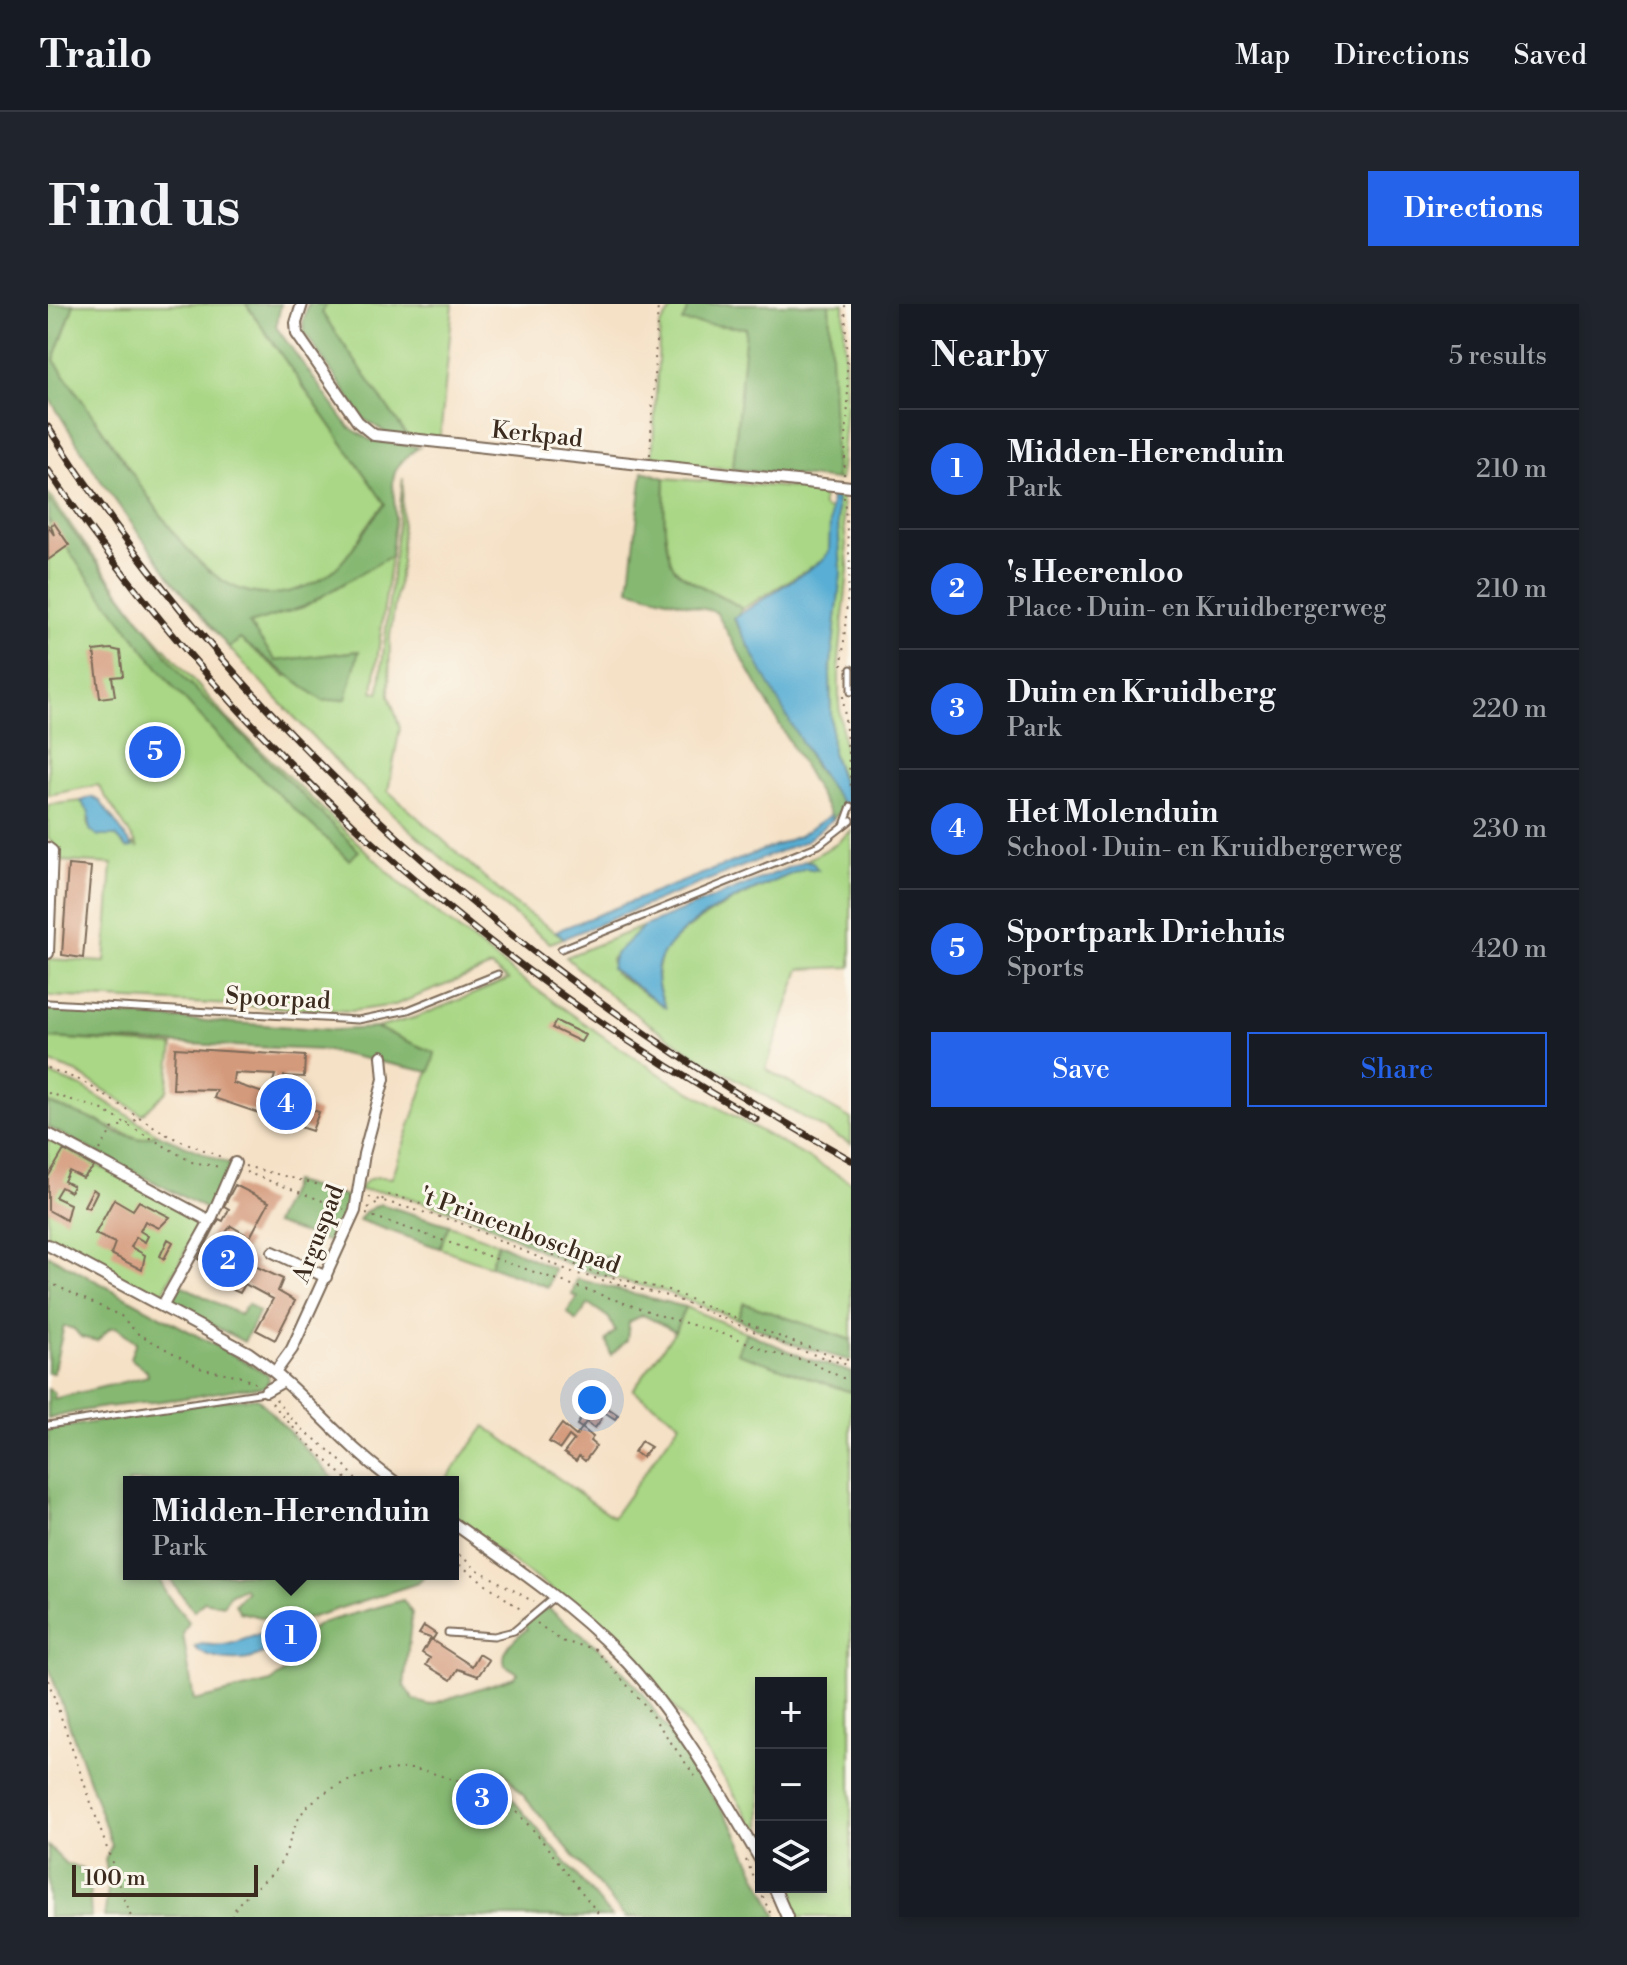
<!DOCTYPE html>
<html lang="en">
<head>
<meta charset="utf-8">
<style>
  body { margin:0; font-family:"Libre Bodoni",serif; background:#20242c; color:#f1f3f6 }
  .controls { position:absolute; right:24px; bottom:24px; display:grid; overflow:hidden; border-radius:0px; box-shadow:0 4px 12px #0003 }
  .controls button { width:72px; height:72px; display:grid; place-items:center; padding:0; border:0; border-bottom:2px solid #363941; background:#171b24; color:#f1f3f6; font:40px sans-serif }
  .scale { position:absolute; left:24px; bottom:20px; width:186px; box-sizing:border-box; padding-left:8px; border:4px solid #3b2a1e; border-top:0; font-size:22px; line-height:28px; white-space:nowrap; color:#3b2a1e; -webkit-text-stroke:6px #fbf7ec; paint-order:stroke }
  .you { position:absolute; left:544px; top:1096px; width:28px; height:28px; margin:-20px; border:6px solid #fff; border-radius:50%; background:#1a73e8; box-shadow:0 0 0 12px #1a73e833 }
  .badge { display:grid; place-items:center; width:52px; height:52px; border-radius:50%; background:#2563eb; color:#fff; font-size:26px; font-weight:700 }
  .pin { position:absolute; translate:-50% -50%; border:4px solid #fff; box-shadow:0 2px 8px #0006 }
  .popup { position:absolute; left:75px; top:1172px; width:336px; height:104px; box-sizing:border-box; display:grid; place-content:center; border-radius:0px; background:#171b24; filter:drop-shadow(0 2px 6px #0005); font-size:26px; white-space:nowrap; color:#9ea1a6 }
  .popup b { font-size:30px; color:#f1f3f6 }
  .popup::after { content:''; position:absolute; left:50%; top:100%; margin-left:-16px; border:16px solid transparent; border-top-color:#171b24 }
  .list { margin:0; padding:0; list-style:none }
  h2 { display:flex; justify-content:space-between; align-items:center; height:104px; margin:0; padding:0 32px; font-size:34px }
  h2 small { font-size:26px; font-weight:400; color:#9ea1a6 }
  .list li { display:grid; grid-template-columns:52px 1fr auto; gap:24px; align-items:center; box-sizing:border-box; height:120px; padding:0 32px; border-top:2px solid #363941 }
  .list b { display:block; font-size:30px; white-space:nowrap }
  .list p { margin:0; font-size:26px; white-space:nowrap; color:#9ea1a6 }
  .list em { font-size:26px; font-style:normal; color:#9ea1a6 }
  .actions { display:flex; gap:16px; padding:24px 32px }
  .actions a { flex:1; padding:18px 0; border:2px solid #2563eb; border-radius:0px; text-align:center; font-size:28px; color:#2563eb }
  .actions .main { background:#2563eb; color:#fff }
  .icon { flex:none; width:44px; height:44px; fill:none; stroke:currentColor; stroke-width:2; stroke-linecap:round; stroke-linejoin:round }
  .map { position:relative; flex:none; width:803px; height:1613px; overflow:hidden; border-radius:0px }
  header { display:flex; align-items:center; gap:48px; box-sizing:border-box; height:112px; padding:0 40px; background:#171b24; border-bottom:2px solid #363941 }
  header strong { font-size:38px }
  nav { display:flex; gap:44px; margin-inline-start:auto; font-size:28px }
  .intro { display:flex; align-items:center; justify-content:space-between; box-sizing:border-box; height:192px; padding:0 48px }
  h1 { margin:0; font-size:56px }
  .button { padding:20px 36px; border-radius:0px; background:#2563eb; color:#fff; font-size:28px; font-weight:700 }
  main { display:flex; gap:48px; padding:0 48px }
  aside { flex:1; background:#171b24; border-radius:0px; box-shadow:0 4px 12px #0003 }
  .map>svg:first-child { display:block }
  .green { fill:#a9d785; stroke:#728052; stroke-width:2 }
  .forest { fill:#86b872; stroke:#607148; stroke-width:2 }
  .water { fill:#58aed4; stroke:#4a6c79; stroke-width:2 }
  .building { fill:#d49a7c; fill-rule:evenodd }
  .lines { fill:none; stroke-linecap:round; stroke-linejoin:round }
  .lane-casing { stroke:#7c6a59; stroke-width:9 }
  .street-casing { stroke:#7c6a59; stroke-width:14 }
  .path { stroke:#7c6a59; stroke-width:2; stroke-dasharray:2 6; stroke-linecap:butt }
  .lane { stroke:#fff; stroke-width:5 }
  .street { stroke:#fff; stroke-width:10 }
  .rail-casing { stroke:#3b2a1e; stroke-width:7 }
  .rail { stroke:#fbf7ec; stroke-width:4; stroke-dasharray:12; stroke-linecap:butt }
  .labels { text-anchor:middle; dominant-baseline:central; stroke-width:6; stroke-linejoin:round; paint-order:stroke }
  .street-label { font-size:24px; fill:#3b2a1e; stroke:#fbf7ec }
</style>
</head>
<body>
<header>
<strong>Trailo</strong>
<nav><a>Map</a><a>Directions</a><a>Saved</a></nav>
</header>
<div class="intro"><h1>Find us</h1><a class="button">Directions</a></div>
<main>
<div class="map">
<svg width="803" height="1613" viewBox="0 0 803 1613">
  <rect width="100%" height="100%" fill="#fbf7ec"/>
  <filter id="ink" filterUnits="userSpaceOnUse"><feTurbulence type="fractalNoise" baseFrequency=".0125" numOctaves="2"/><feDisplacementMap in="SourceGraphic" scale="16" xChannelSelector="R" yChannelSelector="G"/><feConvolveMatrix kernelMatrix="1 2 1 2 8 2 1 2 1" color-interpolation-filters="sRGB"/></filter>
  <filter id="wash" filterUnits="userSpaceOnUse"><feTurbulence type="fractalNoise" baseFrequency=".006" numOctaves="4" result="noise"/><feDisplacementMap in="SourceGraphic" scale="32" xChannelSelector="R" yChannelSelector="G"/><feGaussianBlur stdDeviation="1.8" result="paint"/><feColorMatrix in="noise" values="0 0 0 0 0 0 0 0 0 0 0 0 0 0 0 0 0 1.4 0 .05"/><feComposite in="paint" operator="in"/></filter>
  <g filter="url(#wash)">
    <rect width="100%" height="100%" fill="#f5e1c6"/>
    <path class="green" d="M26,0h172l139,200c-23,22 -34,58 -62,74 -95,54 -143,-37 -189,-102 -27,-39 -53,-78 -80,-116z
      M278,0h127l-13,135 -33,-3 -85,-123z
      M627,0h15l-7,18 64,6 -14,141 -81,-7 8,-136z
      M781,0h15l2,102 -6,74h-4l-2,-23z
      M355,174l-2,86 -11,72 -1,59 11,33 -12,63 124,111 52,36 -14,5 -108,-85 -92,-82 -121,-128 11,-9 46,37 72,-25 -82,10 -28,-38 55,-16 88,-51 -18,135 6,2z
      M617,174l157,12 1,17 9,5 -3,39 -6,9 -81,49c-19,-16 -49,-23 -65,-38 -15,-14 -13,-72 -12,-93z
      M788,183l5,3 7,79 -9,91v44l11,97 -18,-49 -2,-78 11,-101z
      M0,190l97,132 82,92 177,169 115,90 91,64 56,37 185,104v158l-107,-37 -7,16 -74,-28 -51,-13 5,-17 -166,-56 -2,5 -59,-18 -31,-2c7,-14 19,-14 33,-12l43,-125 -58,-25 40,-11 91,-37 -17,-13 -96,38 -43,6 -304,-15v-37l57,3 7,-98 -52,-3 -1,-9 -11,-14v-33l33,-4 8,11 -1,14 10,10h18l11,12 7,-4 5,4 -41,-63 -50,10z
      M803,527v136l-51,2 -34,100 85,50v25c-98,-55 -202,-109 -285,-187l78,-31 -33,33 3,14 51,34c-6,-15 -10,-26 -6,-42 7,-41 111,-81 147,-98l7,3 -1,-8 -7,-1 30,-16z
      M0,734l125,8 -6,45 -25,23 -66,-42 -28,-10z
      M0,770l34,13 76,47 -18,5 -92,-36z
      M0,835l154,81 -42,78 -112,-60z
      M401,921l49,18 -8,23 -51,-18z
      M637,1003l61,25 -8,21 113,39v525h-54l-13,-30h37v-204h-60v155c-35,-60 -102,-161 -154,-205 -48,-41 -102,-76 -154,-112v-39h-9l41,-56 128,91 67,-94 -47,-33 42,-59z"/>
    <path class="forest" d="M0,0h26l-20,56c27,39 54,77 80,116 46,65 94,156 189,102 27,-16 40,-51 62,-74l-139,-200h35l-5,23 73,100 21,13 49,7c-36,25 -24,34 -24,71 -1,13 -3,26 -4,38l-88,51 -54,17 27,37 83,-10 -13,48 -23,2 -83,-62 -11,9 -55,-66 -75,-104 -51,-82z
      M260,0h18l-4,9 85,123 -19,-2 -24,-15 -59,-86 -2,-10z
      M642,0h139l7,176 -103,-11 13,-141 -64,-6z
      M595,167l22,7c-1,21 -3,79 12,93 18,16 46,23 65,38l-8,10 81,148 30,39 -12,13 -117,-207 -87,-23z
      M0,195l137,180 174,172 -10,9 -121,-113 -53,-58 -95,-122 -32,-48z
      M0,706l287,20 42,-2 58,25 -5,19 -108,-22 -274,-12z
      M0,799l52,19 15,10 25,7 18,-5 73,31 -23,45 -160,-83z
      M245,878l58,16 -21,44 -56,-18z
      M332,900l69,21 -10,23 -80,-28 6,-8z
      M402,901l168,56 -6,17c-59,-12 -106,-53 -163,-68z
      M450,939l56,26 -6,18 -58,-21z
      M0,951l220,119 1,7 -5,6c-28,0 -52,7 -80,11 -45,7 -92,7 -136,21v-30l7,4 -2,6 95,-23 -1,-5 -17,-13 6,-16 -20,-15 -6,1 -13,13 -16,-4 -7,-8 -10,-3 -11,47h-5z
      M529,975l108,28 -10,24 -32,-16 -14,7 -2,18 -16,15 -5,-15 9,-9 -6,-13 -20,-14 -13,17 -9,-9 11,-15 -6,-2z
      M133,981l59,30 8,-11 11,8 -15,30 -73,-39z
      M696,999l107,37v21l-59,-17 -55,-25z
      M698,1028l61,27 44,13v20l-114,-39z
      M209,1094l80,84h-208v42l-3,2 3,48h28l9,20 23,28 -6,12 11,67 77,-19 20,-15 13,-32 17,-12 82,-23 9,13 -8,73 10,14 15,5 85,-28 4,-4 -13,-8c-5,-15 10,-27 22,-36l-5,-7 26,-14 63,50 32,36 91,133 43,90h-152l-123,-147 -11,4 121,143h-508l5,-33 -4,-25 7,-14 -64,-180v-235l176,-30z
      M118,1270h262l-10,9 -115,37 -5,6 -58,-14 -5,-8 12,-13 -3,-3 -13,6 -8,11 -19,-4 -10,10z
      M0,1542l18,18 16,4 7,12 2,37h-43z"/>
    <path class="water" d="M783,187h5l5,82 -11,101 2,78 19,57c-28,-15 -97,-155 -117,-191l89,-58 6,-9z
      M44,493l8,4 33,46 -6,1 -11,-12h-18l-8,-6 -1,-18 -8,-11z
      M783,511l2,4 -27,22 -242,97 -8,-7 243,-95z
      M757,557l7,1 6,8 -13,-2c-44,20 -123,46 -145,92 -7,15 -1,34 6,48l-55,-40 4,-14 29,-28z
      M219,1329l5,1 2,8c-11,26 -68,21 -79,5 6,-6 18,0 29,-2 15,-2 28,-10 43,-12z"/>
    <g id="blocks">
      <path class="building" d="M6,219l15,22 -21,15v-34l6,9 -3,-10z
        M63,345l9,2 3,25 -11,1 3,19 -15,2 -6,-47z
        M20,561l23,2 -8,91 -21,-3z
        M508,717l29,14 -4,7 -29,-14z
        M127,744l130,8 -1,21 -20,-1 -1,24 36,12 -7,19 -98,-33 3,-8 -44,-1zM186,769l41,2 -6,20 -36,-12z
        M16,846l30,17 -11,11 -14,-7 -5,10 9,5 -3,6 -9,-5 -6,10 15,7 -4,16 -18,-10v-33z
        M187,881l34,17 -19,35 -19,-11 -15,19 22,12 2,-4 17,9 -2,4 28,13 -5,12 17,10 -20,39 -19,-10 17,-31 -28,-15 -5,9 -9,-4 5,-10 -38,-20 21,-40 4,2 6,-12 -5,-3z
        M45,885l4,3 -8,16 -5,-2z
        M66,895l19,11 6,-9 31,16 -11,11 -14,-7 -5,10 8,5 -3,6 -9,-5 -5,10 14,8 -3,15 -31,-16 4,-11 -20,-9z
        M189,932l12,6 -6,13 -13,-7z
        M120,935l5,3 -9,17 -4,-3z
        M545,1085l10,7 -4,6 19,13 -3,4 -28,-18z
        M536,1104l18,10 -7,10 -9,-6 -4,6 -5,-3 4,-7 6,1 -7,-5z
        M514,1120l14,12 6,-8 11,9 -3,4 6,5 -11,15 -6,-5 -3,5 -12,-8 10,-13 -5,-4 -9,13 -11,-7z
        M593,1137l10,6 -9,10 -8,-5z
        M376,1322l12,8 -3,5 -14,-5z
        M382,1335l42,27 7,-12 10,6 -11,16 -20,-7 -7,11 -25,-15 4,-7 -8,-5z"/>
    </g>
  </g>
  <g filter="url(#ink)">
    <use href="#blocks" fill-opacity="0" stroke="#7c6a59" stroke-width="2"/>
    <g class="lines">
      <g class="lane-casing">
        <path id="lane" d="M803,365v23
          M796,521l7,-19
          M513,645l258,-104 32,-25
          M0,699l310,17 50,-10 90,-36
          M0,1121l217,-33
          M400,1329l46,3 20,-5 38,-32"/>
      </g>
      <g class="street-casing">
        <path id="street" d="M254,0l-6,19 1,11 61,88 16,13 477,52
          M0,544l4,3 -4,102
          M0,830l162,87
          M0,941l201,108c54,37 92,91 146,129
          M225,948l53,25
          M115,1001l47,-84 25,-58
          M228,1067l16,-22 63,-138 9,-57 20,-75 -2,-23
          M218,1087l18,-10
          M405,1219c58,41 117,81 167,132 53,54 103,141 141,206
          M726,1583l13,30"/>
      </g>
      <path class="path" d="M602,151l8,-151
        M796,171l4,-72 -3,-99
        M794,362l8,-101 -6,-68
        M795,392l8,91
        M0,764l34,13 87,55 55,22
        M0,789l51,15 93,54 28,5
        M52,846l12,-21 27,-10
        M197,862l102,26
        M198,868l98,37
        M321,893l89,25 116,51 97,24 128,53 52,16
        M320,904l23,-14 108,37 95,42 74,17 122,51 61,20
        M318,910l299,103 69,20 37,16 37,8 43,21
        M0,978l73,34 16,17 65,36 34,6 19,8
        M228,1095c21,35 60,48 81,83
        M224,1099l32,37 46,42
        M405,1246l25,20 56,32
        M405,1256l70,51
        M489,1319l24,18 35,8
        M547,1345l48,54 54,76
        M0,1376l83,237
        M698,1556l26,57
        M184,1613c6,-22 31,-31 45,-49 14,-18 13,-42 29,-60 24,-26 80,-44 114,-38 14,2 33,12 48,11 9,-1 13,-8 23,-5l12,22 33,35 65,84"/>
      <use href="#lane" class="lane"/>
      <use href="#street" class="street"/>
      <g class="rail-casing">
        <path id="rail" d="M0,123c199,309 482,556 803,733
          M0,166c184,269 424,488 708,649"/>
      </g>
      <use href="#rail" class="rail"/>
    </g>
  </g>
  <g class="labels">
    <g class="street-label">
      <text transform="translate(489 131) rotate(6)">Kerkpad</text>
      <text transform="translate(230 695) rotate(3)">Spoorpad</text>
      <text transform="translate(472 927) rotate(20)">'t Princenboschpad</text>
      <text transform="translate(271 930) rotate(-69)">Arguspad</text>
    </g>
  </g>
</svg>
<div class="controls">
<button>+</button>
<button>−</button>
<button><svg class="icon" aria-label="layers" viewBox="0 0 24 24"><path d="M12 4l9 5-9 5-9-5zM3 14l9 5 9-5"/></svg></button>
</div>
<div class="scale">100 m</div>
<div class="you"></div>
<div class="pin badge" style="left:243px;top:1332px">1</div>
<div class="popup"><b>Midden-Herenduin</b>Park</div>
<div class="pin badge" style="left:180px;top:957px">2</div>
<div class="pin badge" style="left:434px;top:1495px">3</div>
<div class="pin badge" style="left:238px;top:800px">4</div>
<div class="pin badge" style="left:107px;top:448px">5</div>
</div>
<aside>
<h2>Nearby<small>5 results</small></h2>
<ul class="list">
<li><span class="badge">1</span><div><b>Midden-Herenduin</b><p>Park</p></div><em>210 m</em></li>
<li><span class="badge">2</span><div><b>'s Heerenloo</b><p>Place · Duin- en Kruidbergerweg</p></div><em>210 m</em></li>
<li><span class="badge">3</span><div><b>Duin en Kruidberg</b><p>Park</p></div><em>220 m</em></li>
<li><span class="badge">4</span><div><b>Het Molenduin</b><p>School · Duin- en Kruidbergerweg</p></div><em>230 m</em></li>
<li><span class="badge">5</span><div><b>Sportpark Driehuis</b><p>Sports</p></div><em>420 m</em></li>
</ul>
<div class="actions"><a class="main">Save</a><a>Share</a></div>
</aside>
</main>
</body>
</html>
